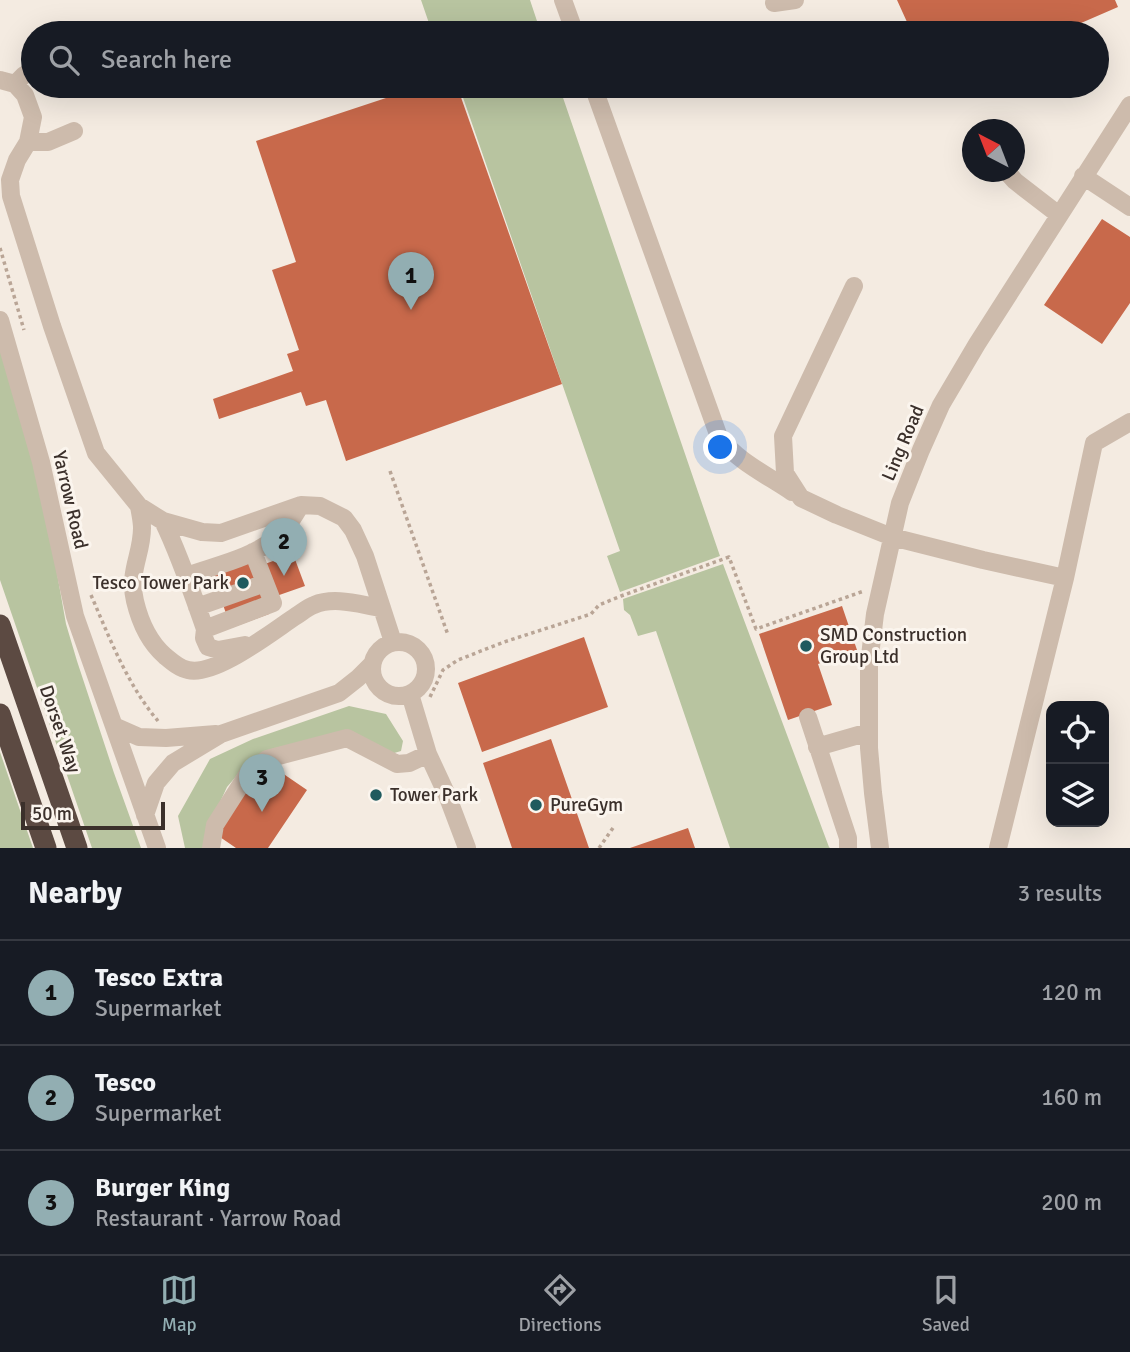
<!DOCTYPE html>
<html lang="en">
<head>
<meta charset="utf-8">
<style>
  body { margin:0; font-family:Signika,sans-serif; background:#242831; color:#f1f3f6 }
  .controls { position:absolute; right:21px; bottom:21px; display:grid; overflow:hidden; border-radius:14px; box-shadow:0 7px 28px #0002 }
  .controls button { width:63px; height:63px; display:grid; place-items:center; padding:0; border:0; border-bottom:2px solid #363941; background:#171b24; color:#f1f3f6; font:35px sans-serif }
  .compass { position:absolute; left:962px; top:119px; width:63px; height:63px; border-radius:50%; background:#171b24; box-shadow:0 7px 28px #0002; rotate:318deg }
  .scale { position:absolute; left:21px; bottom:18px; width:144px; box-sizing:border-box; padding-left:7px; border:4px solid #3b302b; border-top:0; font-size:19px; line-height:24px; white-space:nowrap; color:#3b302b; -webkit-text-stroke:5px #fbf5ee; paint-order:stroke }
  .you { position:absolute; left:721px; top:448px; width:24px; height:24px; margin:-18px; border:5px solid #fff; border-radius:50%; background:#1a73e8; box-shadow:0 0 0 10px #1a73e833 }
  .badge { display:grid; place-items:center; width:46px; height:46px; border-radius:50%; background:#92aeb2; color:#111; font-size:23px; font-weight:700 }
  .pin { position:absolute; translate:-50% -58px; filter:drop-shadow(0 2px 4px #0008) }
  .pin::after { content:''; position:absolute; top:37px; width:24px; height:21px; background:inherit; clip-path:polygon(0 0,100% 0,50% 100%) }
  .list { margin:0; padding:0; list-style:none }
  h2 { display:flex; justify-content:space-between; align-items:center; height:91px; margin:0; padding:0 28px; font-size:30px }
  h2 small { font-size:23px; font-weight:400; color:#9ea1a6 }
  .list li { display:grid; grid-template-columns:46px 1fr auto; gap:21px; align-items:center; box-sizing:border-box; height:105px; padding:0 28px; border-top:2px solid #363941 }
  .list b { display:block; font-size:26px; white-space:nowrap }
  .list p { margin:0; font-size:23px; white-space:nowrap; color:#9ea1a6 }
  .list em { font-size:23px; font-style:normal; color:#9ea1a6 }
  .icon { flex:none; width:38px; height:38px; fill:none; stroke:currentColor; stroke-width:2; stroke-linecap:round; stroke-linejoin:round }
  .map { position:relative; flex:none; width:1130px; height:848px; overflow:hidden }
  .search { position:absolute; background:#171b24; box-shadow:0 7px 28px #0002; left:21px; right:21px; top:21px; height:77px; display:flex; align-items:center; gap:18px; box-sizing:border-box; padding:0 24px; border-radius:38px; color:#9ea1a6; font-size:26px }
  .sheet { height:406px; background:#171b24 }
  nav { display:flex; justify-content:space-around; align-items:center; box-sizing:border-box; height:98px; border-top:2px solid #363941; background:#171b24; font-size:19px; color:#9ea1a6 }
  nav a { display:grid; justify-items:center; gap:4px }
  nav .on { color:#92aeb2 }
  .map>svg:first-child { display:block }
  .green { fill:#b8c4a0 }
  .building { fill:#c8694b }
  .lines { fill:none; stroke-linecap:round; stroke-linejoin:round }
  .path { stroke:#b9a596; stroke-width:3.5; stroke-dasharray:3.5 3.5; stroke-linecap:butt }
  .minor { stroke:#cdbbac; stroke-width:18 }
  .highway { stroke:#5c4a42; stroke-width:21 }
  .poi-dot { fill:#1f5a5e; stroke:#fbf5ee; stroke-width:2.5 }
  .labels { text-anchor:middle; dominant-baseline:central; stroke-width:6; stroke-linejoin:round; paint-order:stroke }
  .street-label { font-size:19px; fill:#3b302b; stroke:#fbf5ee }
  .poi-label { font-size:19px; fill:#3b302b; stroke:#fbf5ee; text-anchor:start }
</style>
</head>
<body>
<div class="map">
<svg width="1130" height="848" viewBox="0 0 1130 848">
  <rect width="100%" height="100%" fill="#f4ebe1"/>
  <path class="green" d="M421,0h109l11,33h-105l-5,-4z
    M459,86h100l161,470 -100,36 -13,-36 13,-5z
    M0,349l43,145 23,130 11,37 37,112 27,75h-49l-92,-268z
    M723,564l106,283 1,1h-100l-74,-217 -18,5 -8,-21 -6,-5 -1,-11z
    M349,706l37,8 17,27 -2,10 -10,3 -26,-16 -61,4 -58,23 -19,22 -17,37 -2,24h-23l-7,-32 32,-57 43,-20z
    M0,752l33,96h-33z"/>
  <path class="building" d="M897,0h218l3,7 -60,26h-146z
    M389,86h68l105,298 -216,77 -20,-61 -20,6 -5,-14 -82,27 -6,-20 80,-28 -6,-17 12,-4 -27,-80 24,-8 -40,-121 136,-45z
    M1102,219l28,18v66l-28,41 -58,-39z
    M247,551l6,17 40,-14 12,32 -40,14 4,14 -38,14 -22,-64z
    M842,606l15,44 -39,14 14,41 -44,15 -29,-86z
    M584,637l24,70 -126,45 -24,-69z
    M551,739l38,109h-77l-29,-85z
    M266,762l41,28 -39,58h-32l-19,-13z
    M688,828l7,20h-65z"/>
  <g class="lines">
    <path class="path" d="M0,248l24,82
      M390,471l58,164
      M91,595c19,44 36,89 67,126
      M430,697l13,-27 15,-10 46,-18 87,-28 8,-9 22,-9 108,-39 27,72 108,-38
      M599,848l16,-23"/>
    <path class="minor" d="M563,0l12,33
      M774,3l21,-3
      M0,80l15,4 10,11 8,22 -5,25 -11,18 -7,20 1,16 41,130 44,127 43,53 24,15 39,11 19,1 80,-28 19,1 24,12 9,12 12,26 28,86
      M15,84l9,-9 9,-3
      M593,86l126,351c18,24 48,38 73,55
      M28,142h20l26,-11
      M1007,172l8,9 44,34
      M1083,176l47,31
      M854,286l-71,150 2,37 16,25 36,17 55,22 91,23 82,18
      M0,320l41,142 34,154 82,232
      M139,506c1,7 3,15 3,22 0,27 -14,43 -7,73 5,21 14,41 30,55 6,5 15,13 23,14 27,7 85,-39 108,-54 5,-3 12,-9 18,-11 21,-9 47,0 68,3
      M163,521c17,35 29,71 42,108l-1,9 4,9 10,3 27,-5
      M186,576c31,-11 67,-18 92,-40 10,-8 16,-21 23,-31
      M197,607l68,-24
      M205,629l68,-26 -20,-51
      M372 669a27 27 0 1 1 54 0a27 27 0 1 1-54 0Z
      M410,694l18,60 19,41 20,53
      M808,717l40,121v10
      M114,726l25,11 27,1 50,-4
      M817,747l52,-15
      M145,815l11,-32 17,-20 48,-29 118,-41 19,-15 14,-14
      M211,848l4,-23 32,-50 20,-16 80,-21 50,26 12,-1 19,-9
      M880,848l-7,-55 -4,-45v-84l6,-50 25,-111 21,-53 20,-45 36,-61 153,-239
      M998,848l67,-270 29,-135 36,-21"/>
    <path class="highway" d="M0,625l77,223
      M0,714l46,134"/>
  </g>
  <g class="poi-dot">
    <circle cx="243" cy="583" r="7"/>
    <circle cx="806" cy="646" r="7"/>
    <circle cx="376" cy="795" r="7"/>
    <circle cx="536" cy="805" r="7"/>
  </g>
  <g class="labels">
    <g class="street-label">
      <text transform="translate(903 443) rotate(-67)">Ling Road</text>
      <text transform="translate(70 500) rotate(77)">Yarrow Road</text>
      <text transform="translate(60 729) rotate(71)">Dorset Way</text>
    </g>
    <g class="poi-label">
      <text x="229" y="583" text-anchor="end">Tesco Tower Park</text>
      <text x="820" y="635">SMD Construction<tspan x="820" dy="22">Group Ltd</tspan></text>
      <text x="390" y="795">Tower Park</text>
      <text x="550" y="805">PureGym</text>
    </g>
  </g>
</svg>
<div class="controls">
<button><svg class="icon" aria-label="locate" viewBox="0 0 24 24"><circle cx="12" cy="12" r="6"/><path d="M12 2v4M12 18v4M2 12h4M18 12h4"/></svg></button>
<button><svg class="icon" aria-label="layers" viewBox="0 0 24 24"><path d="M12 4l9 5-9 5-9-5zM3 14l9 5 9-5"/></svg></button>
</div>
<svg class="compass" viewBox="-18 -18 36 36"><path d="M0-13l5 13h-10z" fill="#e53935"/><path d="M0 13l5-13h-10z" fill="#9ea1a6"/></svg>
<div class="scale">50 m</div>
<div class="you"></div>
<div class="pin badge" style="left:411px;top:310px">1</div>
<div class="pin badge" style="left:284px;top:576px">2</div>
<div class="pin badge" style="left:262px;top:812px">3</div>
<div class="search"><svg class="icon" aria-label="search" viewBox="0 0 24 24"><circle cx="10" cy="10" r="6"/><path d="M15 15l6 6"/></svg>Search here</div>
</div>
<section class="sheet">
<h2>Nearby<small>3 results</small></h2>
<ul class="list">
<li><span class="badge">1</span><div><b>Tesco Extra</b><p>Supermarket</p></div><em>120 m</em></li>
<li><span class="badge">2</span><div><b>Tesco</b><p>Supermarket</p></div><em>160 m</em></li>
<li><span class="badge">3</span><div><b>Burger King</b><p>Restaurant · Yarrow Road</p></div><em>200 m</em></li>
</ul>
</section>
<nav>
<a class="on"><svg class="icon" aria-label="map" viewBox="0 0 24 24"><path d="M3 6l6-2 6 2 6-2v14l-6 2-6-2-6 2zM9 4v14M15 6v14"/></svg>Map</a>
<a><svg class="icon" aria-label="directions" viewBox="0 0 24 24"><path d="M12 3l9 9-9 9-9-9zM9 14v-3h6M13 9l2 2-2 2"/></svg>Directions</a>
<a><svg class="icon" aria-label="saved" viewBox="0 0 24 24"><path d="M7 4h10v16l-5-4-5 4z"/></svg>Saved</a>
</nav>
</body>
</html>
